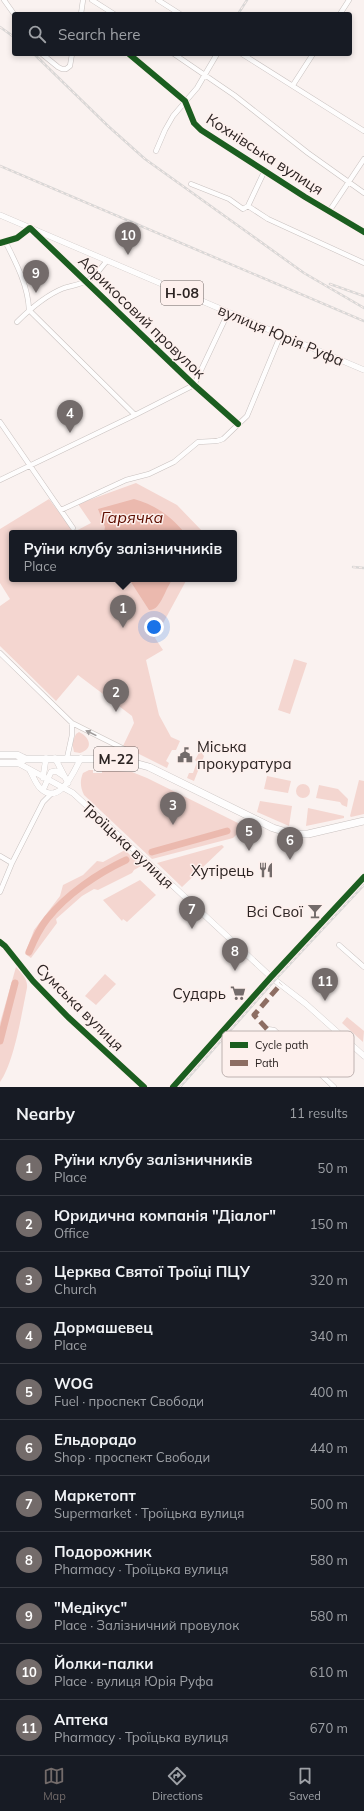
<!DOCTYPE html>
<html lang="en">
<head>
<meta charset="utf-8">
<style>
  body { margin:0; font-family:Mulish,sans-serif; background:#242831; color:#f1f3f6 }
  .you { position:absolute; left:154px; top:627px; width:14px; height:14px; margin:-10px; border:3px solid #fff; border-radius:50%; background:#1a73e8; box-shadow:0 0 0 6px #1a73e833 }
  .badge { display:grid; place-items:center; width:26px; height:26px; border-radius:50%; background:#736b6a; color:#fff; font-size:13px; font-weight:700 }
  .pin { position:absolute; translate:-50% -33px; filter:drop-shadow(0 1px 2px #0008) }
  .pin::after { content:''; position:absolute; top:21px; width:14px; height:12px; background:inherit; clip-path:polygon(0 0,100% 0,50% 100%) }
  .popup { position:absolute; left:9px; top:530px; width:228px; height:52px; box-sizing:border-box; display:grid; place-content:center; border-radius:4px; background:#171b24; filter:drop-shadow(0 1px 3px #0005); font-size:13px; white-space:nowrap; color:#9ea1a6 }
  .popup b { font-size:15px; color:#f1f3f6 }
  .popup::after { content:''; position:absolute; left:50%; top:100%; margin-left:-8px; border:8px solid transparent; border-top-color:#171b24 }
  .list { margin:0; padding:0; list-style:none }
  h2 { display:flex; justify-content:space-between; align-items:center; height:52px; margin:0; padding:0 16px; font-size:17px }
  h2 small { font-size:13px; font-weight:400; color:#9ea1a6 }
  .list li { display:grid; grid-template-columns:26px 1fr auto; gap:12px; align-items:center; box-sizing:border-box; height:56px; padding:0 16px; border-top:1px solid #363941 }
  .list b { display:block; font-size:15px; white-space:nowrap }
  .list p { margin:0; font-size:13px; white-space:nowrap; color:#9ea1a6 }
  .list em { font-size:13px; font-style:normal; color:#9ea1a6 }
  .icon { flex:none; width:22px; height:22px; fill:none; stroke:currentColor; stroke-width:2; stroke-linecap:round; stroke-linejoin:round }
  .map { position:relative; flex:none; width:364px; height:1087px; overflow:hidden }
  .search { position:absolute; background:#171b24; box-shadow:0 2px 6px #0003; left:12px; right:12px; top:12px; height:44px; display:flex; align-items:center; gap:10px; box-sizing:border-box; padding:0 14px; border-radius:4px; color:#9ea1a6; font-size:15px }
  .sheet { height:668px; background:#171b24 }
  nav { display:flex; justify-content:space-around; align-items:center; box-sizing:border-box; height:56px; border-top:1px solid #363941; background:#171b24; font-size:11px; color:#9ea1a6 }
  nav a { display:grid; justify-items:center; gap:2px }
  nav .on { color:#736b6a }
  .map>svg:first-child { display:block }
  .green { fill:#f4d6d0 }
  .water { fill:#ebb9ae }
  .lines { fill:none; stroke-linecap:round; stroke-linejoin:round }
  .river { stroke:#ebb9ae; stroke-width:7 }
  .minor-casing { stroke:#c8c1bf; stroke-width:5.5 }
  .major-casing { stroke:#c8c1bf; stroke-width:6 }
  .highway-casing { stroke:#c8c1bf; stroke-width:8 }
  .minor { stroke:#fefdfd; stroke-width:4.5 }
  .major { stroke:#fefdfd; stroke-width:5.5 }
  .highway { stroke:#fefdfd; stroke-width:7 }
  .rail-casing { stroke:#d9d7d6; stroke-width:2.5 }
  .rail { stroke:#fdf0ed; stroke-width:1; stroke-dasharray:3; stroke-linecap:butt }
  .quiet { stroke:#8d6e63; stroke-width:5; stroke-dasharray:10 5; stroke-linecap:butt }
  .cycleway-casing { stroke:#fdf0ed; stroke-width:8 }
  .cycleway { stroke:#1b5e20; stroke-width:6 }
  .oneway { fill:#9f9b9a }
  .labels { text-anchor:middle; dominant-baseline:central; stroke-width:3; stroke-linejoin:round; paint-order:stroke }
  .shield { fill:#fdf0ed; stroke:#6a605f; stroke-width:1 }
  .shield-label { font-size:14px; font-weight:bold; fill:#2b2322 }
  .street-label { font-size:15px; fill:#2b2322; stroke:#fdf0ed }
  .poi-label { font-size:15px; fill:#2b2322; stroke:#fdf0ed; text-anchor:end }
  .water-label { font-size:16px; font-style:italic; fill:#5f0e01; stroke:#fdf0ed }
  .key { fill:#fdf0ed; stroke:#beb2b0; stroke-width:1 }
  .key-label { font-size:11px; fill:#2b2322 }
</style>
</head>
<body>
<div class="map">
<svg width="364" height="1087" viewBox="0 0 364 1087">
  <rect width="100%" height="100%" fill="#faf2f0"/>
  <path class="green" d="M136,483l41,22 27,28h-192v46h175l-32,59 8,12 -17,10 13,55 12,22 9,4 -4,9h-4l-6,11 3,2 -2,5 -44,-22 11,-23 -2,-7 -54,-41 -22,26 -56,-55v-40l10,-7 -10,-16v-54l49,-30 25,33 17,-9 -13,-19z
    M294,659l13,4 -17,51 -12,-4z
    M79,732c12,6 14,17 1,21l-6,-1 -2,-9 4,-9z
    M200,751l4,5 -10,25 -7,-3 2,-5h4l4,-11 -2,-2z
    M89,770h4v3h9v-3l30,2 15,6 91,45 1,9 -6,6 -81,21 -68,-64c-4,-8 -4,-15 -1,-22z
    M267,776l24,5 -3,12 -24,-4z
    M359,780l5,1v33l-13,3 -1,-1z
    M296 791a7 7 0 1 1 14 0a7 7 0 1 1-14 0Z
    M319,785l19,4 10,10 -1,8 -5,-2 -2,-3 -24,-4z
    M260,801l32,5 -3,20 -32,-14z
    M308,808l36,8v2l-38,8z
    M222,845l2,2 -42,40 -25,-24z
    M125,850l16,16 -7,4 -2,3 -34,17 -4,-1 -12,7 -26,23 1,4 -26,35 -6,-4 9,-24 26,-34 3,-11 20,-10 14,-14 6,1z
    M140,880l16,15 -29,27 -4,-3 -1,2 -19,-21z
    M16,967c6,7 12,12 11,21 -5,24 -13,75 -27,94v-59z
    M105,974l11,10 -20,21 -11,-9z
    M347,1017l17,14 -1,11 -21,-19z"/>
  <path class="water" d="M134,499c22,6 36,17 51,34h-81l1,-6 -7,-18z
    M129,579h44c-8,9 -12,32 -24,31z"/>
  <g class="lines">
    <path class="river" d="M152,852l75,-21
      M29,952c5,-12 10,-23 18,-33 20,-25 51,-46 79,-59
      M0,1041l15,-58"/>
    <g class="minor-casing">
      <path id="minor" d="M4,0l10,14
        M92,0l22,14
        M158,0l22,14
        M81,14l2,-14
        M340,14l9,-14
        M42,54l16,13 4,2h4l4,-3 2,-12
        M129,54l56,47 9,22 7,7 104,67 59,35
        M174,54l60,41 74,58 56,40
        M242,54l122,77
        M293,85l20,-31
        M156,151l9,-21 8,-14 24,-28 20,-34
        M191,184l38,15 14,10 5,-3 20,13 96,44
        M248,206l17,-36
        M330,210l34,-51
        M5,241c11,22 23,44 24,69l106,105
        M0,243l17,-5 13,-10 164,157 44,39
        M17,322c13,-13 29,-27 47,-34 10,-3 21,-4 29,-11 5,-4 9,-11 14,-16
        M0,422l73,106
        M0,480l135,-65 59,-30 34,-72
        M61,510l65,-30 23,-6 25,-12 24,-20 19,-1 6,-2 24,-23 34,-82
        M0,653l72,70 54,27 2,2 -1,8
        M67,758l5,-23v-12
        M0,856l12,7
        M0,892l12,-29 31,-61 9,-9
        M0,942l5,4 28,35 35,36 76,70
        M339,945l25,22
        M267,1029l7,1 60,57
        M173,1087l98,-110 93,-100"/>
    </g>
    <g class="major-casing">
      <path id="major" d="M0,215l364,155
        M55,758l13,25
        M18,763l55,30 198,184 35,27 58,52
        M29,769c4,6 6,14 11,19 20,19 34,-17 41,-30
        M43,778l3,-20
        M43,790l8,-18 5,-1 9,6"/>
    </g>
    <g class="highway-casing">
      <path id="highway" d="M0,755h17l8,4h95l29,8 124,61 20,6h15l56,-13
        M0,763h18l7,-4"/>
    </g>
    <use href="#minor" class="minor"/>
    <use href="#major" class="major"/>
    <use href="#highway" class="highway"/>
    <g class="rail-casing">
      <path id="rail" d="M238,14l9,-14
        M0,27l14,10
        M34,54l74,72 37,33 159,114 60,35
        M0,166l364,155
        M330,284l34,12
        M353,567l11,1
        M180,1087l95,-107 89,-95"/>
    </g>
    <use href="#rail" class="rail"/>
    <path class="quiet" d="M267,1029l-13,-14 27,-31"/>
    <g class="cycleway-casing">
      <path id="cycleway" d="M129,54l56,47 9,22 7,7 104,67 59,35
        M0,243l17,-5 13,-10 164,157 44,39
        M0,942l5,4 28,35 35,36 76,70
        M173,1087l98,-110 93,-100"/>
    </g>
    <use href="#cycleway" class="cycleway"/>
  </g>
  <defs><path id="oneway-solid" d="M-6-.8H1V-3.2L6.5 0L1 3.2V.8H-6Z"/></defs>
  <use class="oneway" href="#oneway-solid" transform="translate(91 733) rotate(-154)"/>
  <defs>
    <g id="civic-bare" transform="scale(1.2)"><path d="M-.6-6.5H3V-4.5H.6V-3L4-1V1h2V6H-6V1h2V-1L-.6-3ZM-1.2 2.5V6h2.4V2.5Z" fill="#736b6a" stroke="#fdf0ed" stroke-width="2.5" paint-order="stroke"/></g>
    <g id="restaurant-bare" transform="scale(1.2)"><path d="M-5-6h1v4h1v-4h1v4h1v-4h1v5L-1.5 .5V6h-2V.5L-5-1ZM5-6V6H3V1.5H1.5Q1.5-4 5-6Z" fill="#736b6a" stroke="#fdf0ed" stroke-width="2.5" paint-order="stroke"/></g>
    <g id="bar-bare" transform="scale(1.2)"><path d="M-6-5H6L.8 .8V4.5H3.5V6h-7V4.5H-.8V.8Z" fill="#736b6a" stroke="#fdf0ed" stroke-width="2.5" paint-order="stroke"/></g>
    <g id="supermarket-bare" transform="scale(1.2)"><path d="M-6-5.5h2.5l.6 2H6L4.5 2H-2.5L-4.4-4H-6ZM-1.5 3.2a1.3 1.3 0 1 0 .1 0ZM3 3.2a1.3 1.3 0 1 0 .1 0Z" fill="#736b6a" stroke="#fdf0ed" stroke-width="2.5" paint-order="stroke"/></g>
  </defs>
  <g fill-rule="evenodd">
    <use href="#civic-bare" x="185" y="755"/>
    <use href="#restaurant-bare" x="266" y="870"/>
    <use href="#bar-bare" x="315" y="911"/>
    <use href="#supermarket-bare" x="238" y="993"/>
  </g>
  <g class="labels">
    <g class="shield">
      <rect x="161" y="281" width="42" height="24" rx="3"/>
      <rect x="94" y="747" width="44" height="24" rx="3"/>
    </g>
    <g class="shield-label">
      <text x="182" y="293">Н-08</text>
      <text x="116" y="759">М-22</text>
    </g>
    <g class="street-label">
      <text transform="translate(265 154) rotate(33)">Кохнівська вулиця</text>
      <text transform="translate(142 317) rotate(44)">Абрикосовий провулок</text>
      <text transform="translate(281 335) rotate(23)">вулиця Юрія Руфа</text>
      <text transform="translate(128 845) rotate(43)">Троїцька вулиця</text>
      <text transform="translate(80 1007) rotate(45)">Сумська вулиця</text>
    </g>
    <g class="poi-label">
      <text x="197" y="746" text-anchor="start">Міська<tspan x="197" dy="17">прокуратура</tspan></text>
      <text x="254" y="870">Хутірець</text>
      <text x="303" y="911">Всі Свої</text>
      <text x="226" y="993">Сударь</text>
    </g>
    <g class="water-label">
      <text x="132" y="517">Гарячка</text>
    </g>
  </g>
  <rect x="222" y="1031" width="132" height="46" rx="6" class="key"/>
  <rect x="230" y="1042" width="18" height="6" fill="#1b5e20"/>
  <rect x="230" y="1060" width="18" height="6" fill="#8d6e63"/>
  <g class="key-label">
    <text x="255" y="1049">Cycle path</text>
    <text x="255" y="1067">Path</text>
  </g>
</svg>
<div class="you"></div>
<div class="pin badge" style="left:123px;top:628px">1</div>
<div class="popup"><b>Руїни клубу залізничників</b>Place</div>
<div class="pin badge" style="left:116px;top:712px">2</div>
<div class="pin badge" style="left:173px;top:825px">3</div>
<div class="pin badge" style="left:70px;top:433px">4</div>
<div class="pin badge" style="left:249px;top:851px">5</div>
<div class="pin badge" style="left:290px;top:860px">6</div>
<div class="pin badge" style="left:192px;top:929px">7</div>
<div class="pin badge" style="left:235px;top:971px">8</div>
<div class="pin badge" style="left:36px;top:293px">9</div>
<div class="pin badge" style="left:128px;top:255px">10</div>
<div class="pin badge" style="left:325px;top:1001px">11</div>
<div class="search"><svg class="icon" aria-label="search" viewBox="0 0 24 24"><circle cx="10" cy="10" r="6"/><path d="M15 15l6 6"/></svg>Search here</div>
</div>
<section class="sheet">
<h2>Nearby<small>11 results</small></h2>
<ul class="list">
<li><span class="badge">1</span><div><b>Руїни клубу залізничників</b><p>Place</p></div><em>50 m</em></li>
<li><span class="badge">2</span><div><b>Юридична компанія &quot;Діалог&quot;</b><p>Office</p></div><em>150 m</em></li>
<li><span class="badge">3</span><div><b>Церква Святої Троїці ПЦУ</b><p>Church</p></div><em>320 m</em></li>
<li><span class="badge">4</span><div><b>Дормашевец</b><p>Place</p></div><em>340 m</em></li>
<li><span class="badge">5</span><div><b>WOG</b><p>Fuel · проспект Свободи</p></div><em>400 m</em></li>
<li><span class="badge">6</span><div><b>Ельдорадо</b><p>Shop · проспект Свободи</p></div><em>440 m</em></li>
<li><span class="badge">7</span><div><b>Маркетопт</b><p>Supermarket · Троїцька вулиця</p></div><em>500 m</em></li>
<li><span class="badge">8</span><div><b>Подорожник</b><p>Pharmacy · Троїцька вулиця</p></div><em>580 m</em></li>
<li><span class="badge">9</span><div><b>&quot;Медікус&quot;</b><p>Place · Залізничний провулок</p></div><em>580 m</em></li>
<li><span class="badge">10</span><div><b>Йолки-палки</b><p>Place · вулиця Юрія Руфа</p></div><em>610 m</em></li>
<li><span class="badge">11</span><div><b>Аптека</b><p>Pharmacy · Троїцька вулиця</p></div><em>670 m</em></li>
</ul>
</section>
<nav>
<a class="on"><svg class="icon" aria-label="map" viewBox="0 0 24 24"><path d="M3 6l6-2 6 2 6-2v14l-6 2-6-2-6 2zM9 4v14M15 6v14"/></svg>Map</a>
<a><svg class="icon" aria-label="directions" viewBox="0 0 24 24"><path d="M12 3l9 9-9 9-9-9zM9 14v-3h6M13 9l2 2-2 2"/></svg>Directions</a>
<a><svg class="icon" aria-label="saved" viewBox="0 0 24 24"><path d="M7 4h10v16l-5-4-5 4z"/></svg>Saved</a>
</nav>
</body>
</html>
